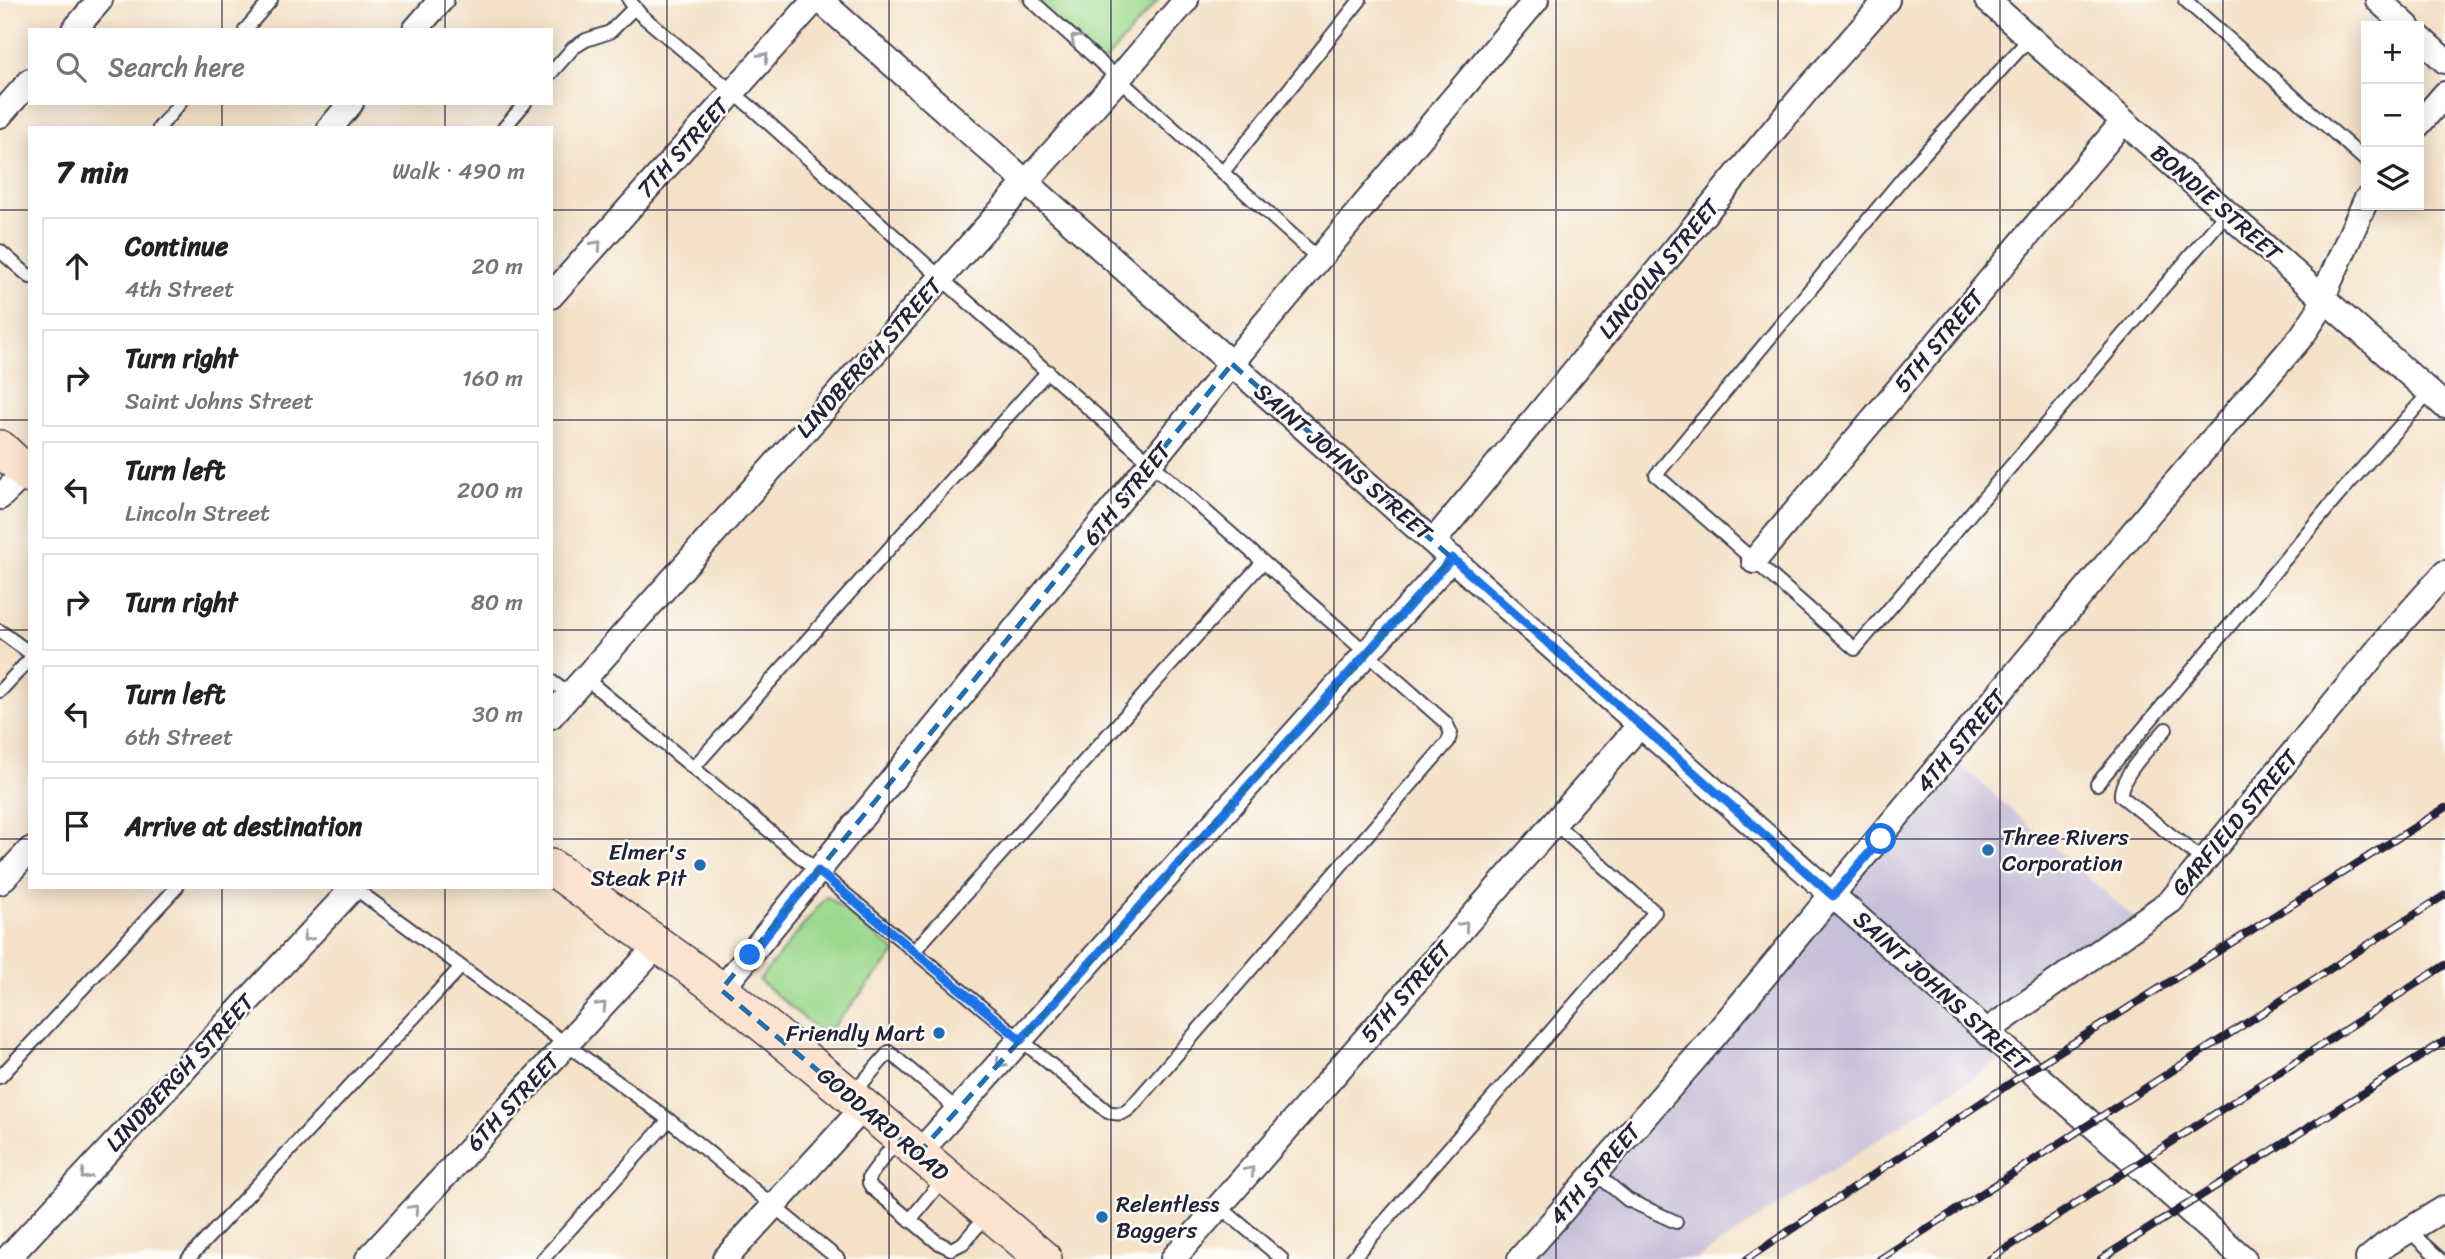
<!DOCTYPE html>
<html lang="en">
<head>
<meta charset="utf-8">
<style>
  body { margin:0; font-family:Sriracha,sans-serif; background:#f2f2f2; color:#222 }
  .controls { position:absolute; right:21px; top:21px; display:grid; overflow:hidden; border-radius:0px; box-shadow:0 4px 18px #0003 }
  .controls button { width:63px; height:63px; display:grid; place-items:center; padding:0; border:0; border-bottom:2px solid #e0e0e0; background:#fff; color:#222; font:35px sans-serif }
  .stop { position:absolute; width:21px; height:21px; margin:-16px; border:5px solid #1a73e8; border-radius:50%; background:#fff }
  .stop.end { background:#1a73e8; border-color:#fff; box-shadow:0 2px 7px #0008 }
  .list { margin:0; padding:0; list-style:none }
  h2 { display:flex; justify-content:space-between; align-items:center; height:91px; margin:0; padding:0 28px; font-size:30px }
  h2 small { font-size:23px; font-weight:400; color:#767676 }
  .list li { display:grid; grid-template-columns:46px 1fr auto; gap:21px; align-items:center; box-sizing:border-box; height:98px; margin:0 14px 14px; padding:0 14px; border:2px solid #e0e0e0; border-radius:0px }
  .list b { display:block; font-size:26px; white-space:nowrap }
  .list p { margin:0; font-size:23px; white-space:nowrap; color:#767676 }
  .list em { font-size:23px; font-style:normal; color:#767676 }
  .icon { flex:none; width:38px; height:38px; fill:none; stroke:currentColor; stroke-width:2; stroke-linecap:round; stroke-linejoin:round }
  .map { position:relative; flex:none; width:2445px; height:1259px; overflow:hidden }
  .search { position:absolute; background:#fff; box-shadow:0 4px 18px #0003; left:28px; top:28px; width:525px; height:77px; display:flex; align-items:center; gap:18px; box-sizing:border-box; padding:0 24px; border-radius:0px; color:#767676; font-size:26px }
  .panel { position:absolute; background:#fff; box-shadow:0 4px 18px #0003; left:28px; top:126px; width:525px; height:763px; border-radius:0px }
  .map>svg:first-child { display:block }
  .industrial { fill:#c7c0d9 }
  .green { fill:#9bd88d; stroke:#5e7d64; stroke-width:2 }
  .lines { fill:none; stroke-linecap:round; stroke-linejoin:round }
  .lane-casing { stroke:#423f50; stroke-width:16 }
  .street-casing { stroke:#423f50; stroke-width:28 }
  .secondary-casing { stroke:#423f50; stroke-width:38 }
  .lane { stroke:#fff; stroke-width:12 }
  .street { stroke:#fff; stroke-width:24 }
  .secondary { stroke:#fde4d1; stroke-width:35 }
  .rail-casing { stroke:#22223b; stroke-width:8 }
  .rail { stroke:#fdfcf7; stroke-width:5; stroke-dasharray:16; stroke-linecap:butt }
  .oneway { stroke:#9c9ca7 }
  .route { stroke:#1a73e8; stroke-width:9 }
  .marked { fill:none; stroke:#1f6fb2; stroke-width:5; stroke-dasharray:14 9; stroke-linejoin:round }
  .grid { fill:none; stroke:#22223b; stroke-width:2; stroke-opacity:0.55 }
  .poi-dot { fill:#1f6fb2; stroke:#fdfcf7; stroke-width:2.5 }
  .labels { text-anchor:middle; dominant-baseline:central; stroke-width:5; stroke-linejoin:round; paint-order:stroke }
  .street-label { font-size:23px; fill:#22223b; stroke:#fdfcf7 }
  .poi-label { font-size:23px; fill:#22223b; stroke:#fdfcf7; text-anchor:start }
</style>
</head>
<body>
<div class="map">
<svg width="2445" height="1259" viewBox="0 0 2445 1259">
  <rect width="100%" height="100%" fill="#fdfcf7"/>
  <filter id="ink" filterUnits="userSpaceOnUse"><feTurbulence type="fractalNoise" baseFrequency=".0143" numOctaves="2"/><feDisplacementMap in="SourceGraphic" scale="14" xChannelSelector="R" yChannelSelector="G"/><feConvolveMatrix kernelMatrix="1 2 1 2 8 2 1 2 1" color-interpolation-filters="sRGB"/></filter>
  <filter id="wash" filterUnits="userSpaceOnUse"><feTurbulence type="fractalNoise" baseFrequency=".00686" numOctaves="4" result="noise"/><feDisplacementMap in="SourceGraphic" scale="28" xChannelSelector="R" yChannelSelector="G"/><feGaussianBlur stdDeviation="1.57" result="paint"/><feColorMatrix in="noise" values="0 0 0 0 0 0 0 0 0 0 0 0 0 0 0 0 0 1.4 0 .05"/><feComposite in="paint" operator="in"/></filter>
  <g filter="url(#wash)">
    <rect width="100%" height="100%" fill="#f4e1c7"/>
    <path class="industrial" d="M1949,755l192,169 -154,107 23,22 -313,206h-177z"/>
    <path class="green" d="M1020,0h138l-60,69z
      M827,896l69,56 -71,84 -66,-56z"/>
  </g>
  <g filter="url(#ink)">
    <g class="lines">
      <g class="lane-casing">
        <path id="lane" d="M1031,0l289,260
          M2185,0l181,161
          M245,30l26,-30
          M2030,38l-119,130 -255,307 199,174 371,-435
          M551,73l22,-25 13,-8 24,-8 25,-25
          M159,128l21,-25
          M504,128l21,-25
          M1223,172l137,-172
          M0,251l30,26
          M0,631l30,22
          M585,678l523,434c12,3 17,2 25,-7l315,-363 3,-9 -5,-10 -486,-428 -207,-186 -113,-95 -11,-14
          M551,681l19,14
          M0,691l30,-32
          M2166,729c-13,15 -47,48 -45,67l83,65
          M693,768l355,-397
          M2097,784l240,-287 93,-105
          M353,887l316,233 169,139
          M914,951l349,-389
          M0,1077l177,-190
          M852,1095l37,-43 69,58
          M899,1137l-30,40v6l3,5 65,54 14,7 12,-6 24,-28
          M1595,1173l33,27 48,22
          M1219,1206l63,53
          M910,1220l35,-43
          M2409,1231l31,28
          M188,1259l273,-292
          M543,1259l126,-139
          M1352,1259l303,-347 -101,-89"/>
      </g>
      <g class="street-casing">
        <path id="street" d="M820,0l1424,1259
          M1987,0l458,406
          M2378,0l29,26
          M74,30l26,-30
          M415,30l26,-30
          M2419,37l26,24
          M0,115l30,-34
          M2419,124l26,-30
          M330,128l21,-25
          M551,296l264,-296
          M0,497l30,-29
          M1433,542l374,-452 80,-90
          M1754,561l369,-439
          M551,716l568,-638 67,-78
          M0,882l30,-32
          M721,990l524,-643 291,-347
          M1987,1031l184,-130 225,-273 49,-55
          M918,1154l534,-596
          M7,1259l347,-372
          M368,1259l290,-314
          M725,1259l139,-152
          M1173,1259l467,-534
          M1520,1259l186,-213 445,-535 151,-175 16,-24 11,-29 37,-83
          M2368,1259l17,-14 60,-37"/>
      </g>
      <g class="secondary-casing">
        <path id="secondary" d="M0,448l30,28
          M551,867l170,123 143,117 180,152"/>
      </g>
      <use href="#lane" class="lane"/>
      <use href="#street" class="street"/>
      <use href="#secondary" class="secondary"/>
      <g class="rail-casing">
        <path id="rail" d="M1747,1259l283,-189 415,-262
          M1880,1259l565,-364
          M1990,1259l455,-294
          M2101,1259l344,-218"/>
      </g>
      <use href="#rail" class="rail"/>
    </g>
    <defs><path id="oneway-chevron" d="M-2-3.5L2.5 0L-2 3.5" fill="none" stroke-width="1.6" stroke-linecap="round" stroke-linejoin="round" transform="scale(1.75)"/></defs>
    <g class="oneway">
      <use href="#oneway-chevron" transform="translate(1075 39) rotate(-138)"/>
      <use href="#oneway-chevron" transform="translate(764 57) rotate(-48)"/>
      <use href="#oneway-chevron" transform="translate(597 245) rotate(-48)"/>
      <use href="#oneway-chevron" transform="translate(1464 926) rotate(-49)"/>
      <use href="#oneway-chevron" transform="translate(307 937) rotate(133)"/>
      <use href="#oneway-chevron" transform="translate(602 1006) rotate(-47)"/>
      <use href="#oneway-chevron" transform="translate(1000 1063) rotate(132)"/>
      <use href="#oneway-chevron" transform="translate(1250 1171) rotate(-49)"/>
      <use href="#oneway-chevron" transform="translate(85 1175) rotate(133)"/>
      <use href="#oneway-chevron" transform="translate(414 1209) rotate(-47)"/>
    </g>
  </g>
  <g class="lines" filter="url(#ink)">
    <path class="route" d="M750,955l68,-84 203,169 431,-482 381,338 48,-57"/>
  </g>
  <path class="marked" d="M1232,364l220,194 -534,596 -197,-164z"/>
  <path class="grid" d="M222,0v30M445,0v30M667,0v1259M889,0v1259M1111,0v1259M1334,0v1259M1556,0v1259M1778,0v1259M2000,0v1259M2223,0v1259M222,103v25M445,103v25M0,210h30M551,210h1894M0,420h30M551,420h1894M0,630h30M551,630h1894M0,839h30M551,839h1894M222,887v372M445,887v372M0,1049h2445"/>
  <g class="poi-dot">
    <circle cx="1988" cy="850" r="7"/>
    <circle cx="700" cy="865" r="7"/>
    <circle cx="939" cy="1033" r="7"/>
    <circle cx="1102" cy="1217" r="7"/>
  </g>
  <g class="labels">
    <g class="street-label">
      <text transform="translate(683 148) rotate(-48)">7TH STREET</text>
      <text transform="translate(2216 203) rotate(41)">BONDIE STREET</text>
      <text transform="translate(1659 269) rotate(-50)">LINCOLN STREET</text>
      <text transform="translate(1939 341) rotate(-50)">5TH STREET</text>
      <text transform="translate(869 358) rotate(-48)">LINDBERGH STREET</text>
      <text transform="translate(1343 462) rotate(41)">SAINT JOHNS STREET</text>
      <text transform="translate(1127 494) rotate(-51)">6TH STREET</text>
      <text transform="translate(1961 741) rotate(-50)">4TH STREET</text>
      <text transform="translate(2235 823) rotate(-50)">GARFIELD STREET</text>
      <text transform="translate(1941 991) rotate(42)">SAINT JOHNS STREET</text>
      <text transform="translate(1406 992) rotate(-49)">5TH STREET</text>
      <text transform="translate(180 1073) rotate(-47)">LINDBERGH STREET</text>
      <text transform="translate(513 1102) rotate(-47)">6TH STREET</text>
      <text transform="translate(883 1124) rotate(40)">GODDARD ROAD</text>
      <text transform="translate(1595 1174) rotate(-49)">4TH STREET</text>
    </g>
    <g class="poi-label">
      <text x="2002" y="837">Three Rivers<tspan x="2002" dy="26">Corporation</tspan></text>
      <text x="686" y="852" text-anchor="end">Elmer's<tspan x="686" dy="26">Steak Pit</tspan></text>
      <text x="925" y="1033" text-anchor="end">Friendly Mart</text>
      <text x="1116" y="1204">Relentless<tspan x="1116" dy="26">Baggers</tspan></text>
    </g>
  </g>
</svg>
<div class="controls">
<button>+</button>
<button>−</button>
<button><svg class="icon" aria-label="layers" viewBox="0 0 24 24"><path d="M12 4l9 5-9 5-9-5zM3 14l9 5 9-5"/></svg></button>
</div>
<div class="stop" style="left:1881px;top:839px"></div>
<div class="stop end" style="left:750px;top:955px"></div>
<div class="search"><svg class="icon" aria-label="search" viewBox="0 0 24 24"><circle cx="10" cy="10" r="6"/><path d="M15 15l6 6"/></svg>Search here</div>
<section class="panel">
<h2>7 min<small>Walk · 490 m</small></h2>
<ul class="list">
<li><svg class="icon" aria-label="ahead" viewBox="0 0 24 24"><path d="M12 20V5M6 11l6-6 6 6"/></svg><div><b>Continue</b><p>4th Street</p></div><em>20 m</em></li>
<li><svg class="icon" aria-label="right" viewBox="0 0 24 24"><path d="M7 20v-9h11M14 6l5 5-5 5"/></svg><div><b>Turn right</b><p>Saint Johns Street</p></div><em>160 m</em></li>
<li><svg class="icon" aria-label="left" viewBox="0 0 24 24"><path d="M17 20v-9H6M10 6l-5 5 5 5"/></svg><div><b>Turn left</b><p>Lincoln Street</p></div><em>200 m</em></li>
<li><svg class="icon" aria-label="right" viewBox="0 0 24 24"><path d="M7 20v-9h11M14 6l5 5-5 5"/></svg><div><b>Turn right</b></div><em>80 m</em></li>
<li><svg class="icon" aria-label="left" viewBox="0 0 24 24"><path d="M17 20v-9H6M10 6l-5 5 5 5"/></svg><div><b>Turn left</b><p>6th Street</p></div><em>30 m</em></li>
<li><svg class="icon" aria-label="arrive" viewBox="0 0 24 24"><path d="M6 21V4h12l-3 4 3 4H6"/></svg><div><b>Arrive at destination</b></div></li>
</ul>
</section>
</div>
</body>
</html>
